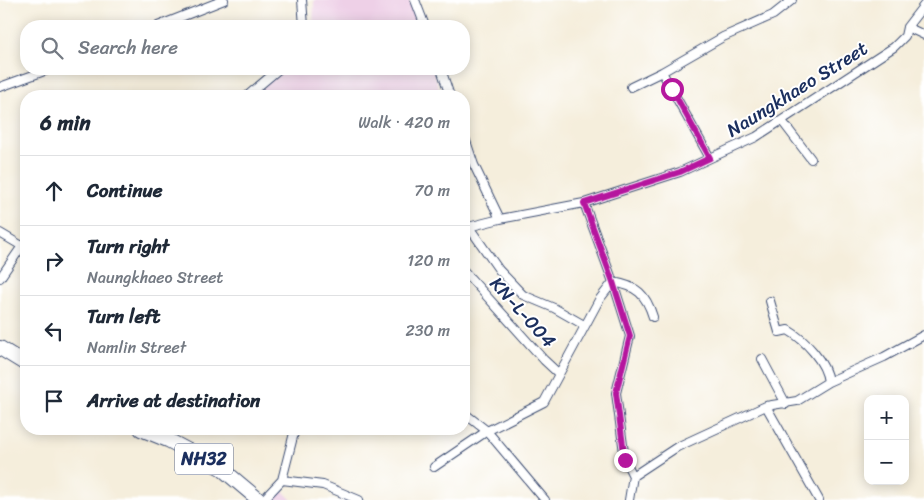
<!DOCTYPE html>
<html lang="en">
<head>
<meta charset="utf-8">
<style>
  body { margin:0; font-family:Sriracha,sans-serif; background:#f2f2f3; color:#1f2937 }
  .controls { position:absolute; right:15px; bottom:15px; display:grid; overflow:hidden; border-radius:10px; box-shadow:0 2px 12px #0003 }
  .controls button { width:45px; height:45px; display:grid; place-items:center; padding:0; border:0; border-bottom:1px solid #e0e1e3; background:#fff; color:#1f2937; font:25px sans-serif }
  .stop { position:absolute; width:15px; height:15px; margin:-11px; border:4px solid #b5179e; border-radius:50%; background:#fff }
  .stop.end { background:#b5179e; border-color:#fff; box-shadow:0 1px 5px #0008 }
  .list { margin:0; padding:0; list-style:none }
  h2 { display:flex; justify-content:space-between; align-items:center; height:65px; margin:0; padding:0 20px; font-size:21px }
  h2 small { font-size:16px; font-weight:400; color:#747a83 }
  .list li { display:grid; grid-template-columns:32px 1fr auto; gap:15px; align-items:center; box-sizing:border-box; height:70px; padding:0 20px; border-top:1px solid #e0e1e3 }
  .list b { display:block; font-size:19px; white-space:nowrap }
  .list p { margin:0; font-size:16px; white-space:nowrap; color:#747a83 }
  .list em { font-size:16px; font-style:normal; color:#747a83 }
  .icon { flex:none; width:28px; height:28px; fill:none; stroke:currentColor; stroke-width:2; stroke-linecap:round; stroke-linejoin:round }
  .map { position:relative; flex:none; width:924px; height:500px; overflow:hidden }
  .search { position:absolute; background:#fff; box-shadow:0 2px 12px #0003; left:20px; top:20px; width:450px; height:55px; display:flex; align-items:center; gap:12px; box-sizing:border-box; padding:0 18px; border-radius:20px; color:#747a83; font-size:19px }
  .panel { position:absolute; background:#fff; box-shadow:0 2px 12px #0003; left:20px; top:90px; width:450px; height:345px; border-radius:20px }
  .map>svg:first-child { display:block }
  .built { fill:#eed0e7 }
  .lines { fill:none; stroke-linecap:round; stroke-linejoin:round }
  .street-casing { stroke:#3c4c71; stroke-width:10 }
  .highway-casing { stroke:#3c4c71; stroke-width:16 }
  .street { stroke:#fff; stroke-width:8 }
  .highway { stroke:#fff; stroke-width:14 }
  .route { stroke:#b5179e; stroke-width:6 }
  .labels { text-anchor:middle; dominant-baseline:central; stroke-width:4; stroke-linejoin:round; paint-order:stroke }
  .shield { fill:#fff; stroke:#5f6d8e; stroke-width:1 }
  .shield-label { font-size:18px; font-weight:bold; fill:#1b2f5e }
  .street-label { font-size:19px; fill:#1b2f5e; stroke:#fff }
</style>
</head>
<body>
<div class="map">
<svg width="924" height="500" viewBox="0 0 924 500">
  <rect width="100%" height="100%" fill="#fff"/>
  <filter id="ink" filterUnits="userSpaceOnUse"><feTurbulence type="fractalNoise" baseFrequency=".02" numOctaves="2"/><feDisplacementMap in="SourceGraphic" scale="10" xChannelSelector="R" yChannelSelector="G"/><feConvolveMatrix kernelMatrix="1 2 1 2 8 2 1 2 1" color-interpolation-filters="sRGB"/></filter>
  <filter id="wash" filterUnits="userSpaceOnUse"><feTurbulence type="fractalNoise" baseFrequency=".0096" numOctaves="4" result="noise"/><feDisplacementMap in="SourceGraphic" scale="20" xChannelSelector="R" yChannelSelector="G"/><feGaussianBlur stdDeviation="1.12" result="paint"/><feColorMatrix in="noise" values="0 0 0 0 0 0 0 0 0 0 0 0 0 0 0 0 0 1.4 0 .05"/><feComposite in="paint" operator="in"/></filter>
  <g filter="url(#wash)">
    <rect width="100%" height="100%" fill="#f5eedc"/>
    <path class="built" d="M314,0h95l12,26h-108z
      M284,69h149l8,27h-191z
      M282,490l10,10h-17l-2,-2z"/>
  </g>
  <g filter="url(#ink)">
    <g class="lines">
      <g class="street-casing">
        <path id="street" d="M302,0l2,26
          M415,0l10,26
          M158,26l66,-26
          M907,27l17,8
          M441,69l9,27
          M662,72l48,86
          M0,87l50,-18
          M631,87l31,-15 61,-35 50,-22 19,-15
          M247,96l32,-27
          M782,121l29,38
          M464,135l10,30 26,54
          M584,203l29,79 17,54 -14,57 9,67 8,16 -4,24
          M469,227l30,43 24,25 31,13 30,17
          M464,228l36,-9 84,-16 96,-31 76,-35 138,-90 11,-11 2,-9 17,-22
          M0,233l22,13
          M464,271l80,89 15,14
          M0,278l22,-32 4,-1
          M762,359l24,45
          M828,382l56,-25 40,-22
          M766,406l31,-5 31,-19c-2,-20 -23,-42 -40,-52l-9,2 -9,-31
          M464,413l23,18 58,69
          M168,440l5,-11
          M434,467l53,-36 57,-29 55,-102 14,-18c24,4 33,12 40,35
          M633,476l44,-29 89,-41 53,94
          M282,480l41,5 36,15
          M263,500l19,-20 13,-51"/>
      </g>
      <g class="highway-casing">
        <path id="highway" d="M0,348l26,16
          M141,429l27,11 53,28 38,32"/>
      </g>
      <use href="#street" class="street"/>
      <use href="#highway" class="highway"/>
    </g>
  </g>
  <g class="lines" filter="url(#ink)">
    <path class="route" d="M625,460l-9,-67 14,-57 -17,-54 -29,-79 96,-31 30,-14 -38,-69"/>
  </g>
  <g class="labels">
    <rect class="shield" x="175" y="443.5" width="58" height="31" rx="4"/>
    <g class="shield-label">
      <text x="204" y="459">NH32</text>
    </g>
    <g class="street-label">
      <text transform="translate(797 89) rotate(-32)">Naungkhaeo Street</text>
      <text transform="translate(523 312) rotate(48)">KN-L-004</text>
    </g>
  </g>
</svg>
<div class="controls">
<button>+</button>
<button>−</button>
</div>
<div class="stop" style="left:672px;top:89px"></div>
<div class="stop end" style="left:625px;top:460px"></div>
<div class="search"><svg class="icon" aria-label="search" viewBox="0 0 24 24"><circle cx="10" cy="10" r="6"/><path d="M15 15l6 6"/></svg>Search here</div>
<section class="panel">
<h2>6 min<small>Walk · 420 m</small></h2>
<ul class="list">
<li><svg class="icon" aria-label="ahead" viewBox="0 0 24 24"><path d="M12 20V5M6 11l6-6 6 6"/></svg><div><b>Continue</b></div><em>70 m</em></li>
<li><svg class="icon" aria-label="right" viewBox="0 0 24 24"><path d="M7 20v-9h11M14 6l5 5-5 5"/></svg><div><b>Turn right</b><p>Naungkhaeo Street</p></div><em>120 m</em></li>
<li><svg class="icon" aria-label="left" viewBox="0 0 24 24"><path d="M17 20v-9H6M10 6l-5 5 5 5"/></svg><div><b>Turn left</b><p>Namlin Street</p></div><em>230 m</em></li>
<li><svg class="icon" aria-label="arrive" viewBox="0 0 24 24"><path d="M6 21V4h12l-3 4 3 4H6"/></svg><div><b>Arrive at destination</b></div></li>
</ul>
</section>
</div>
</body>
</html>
